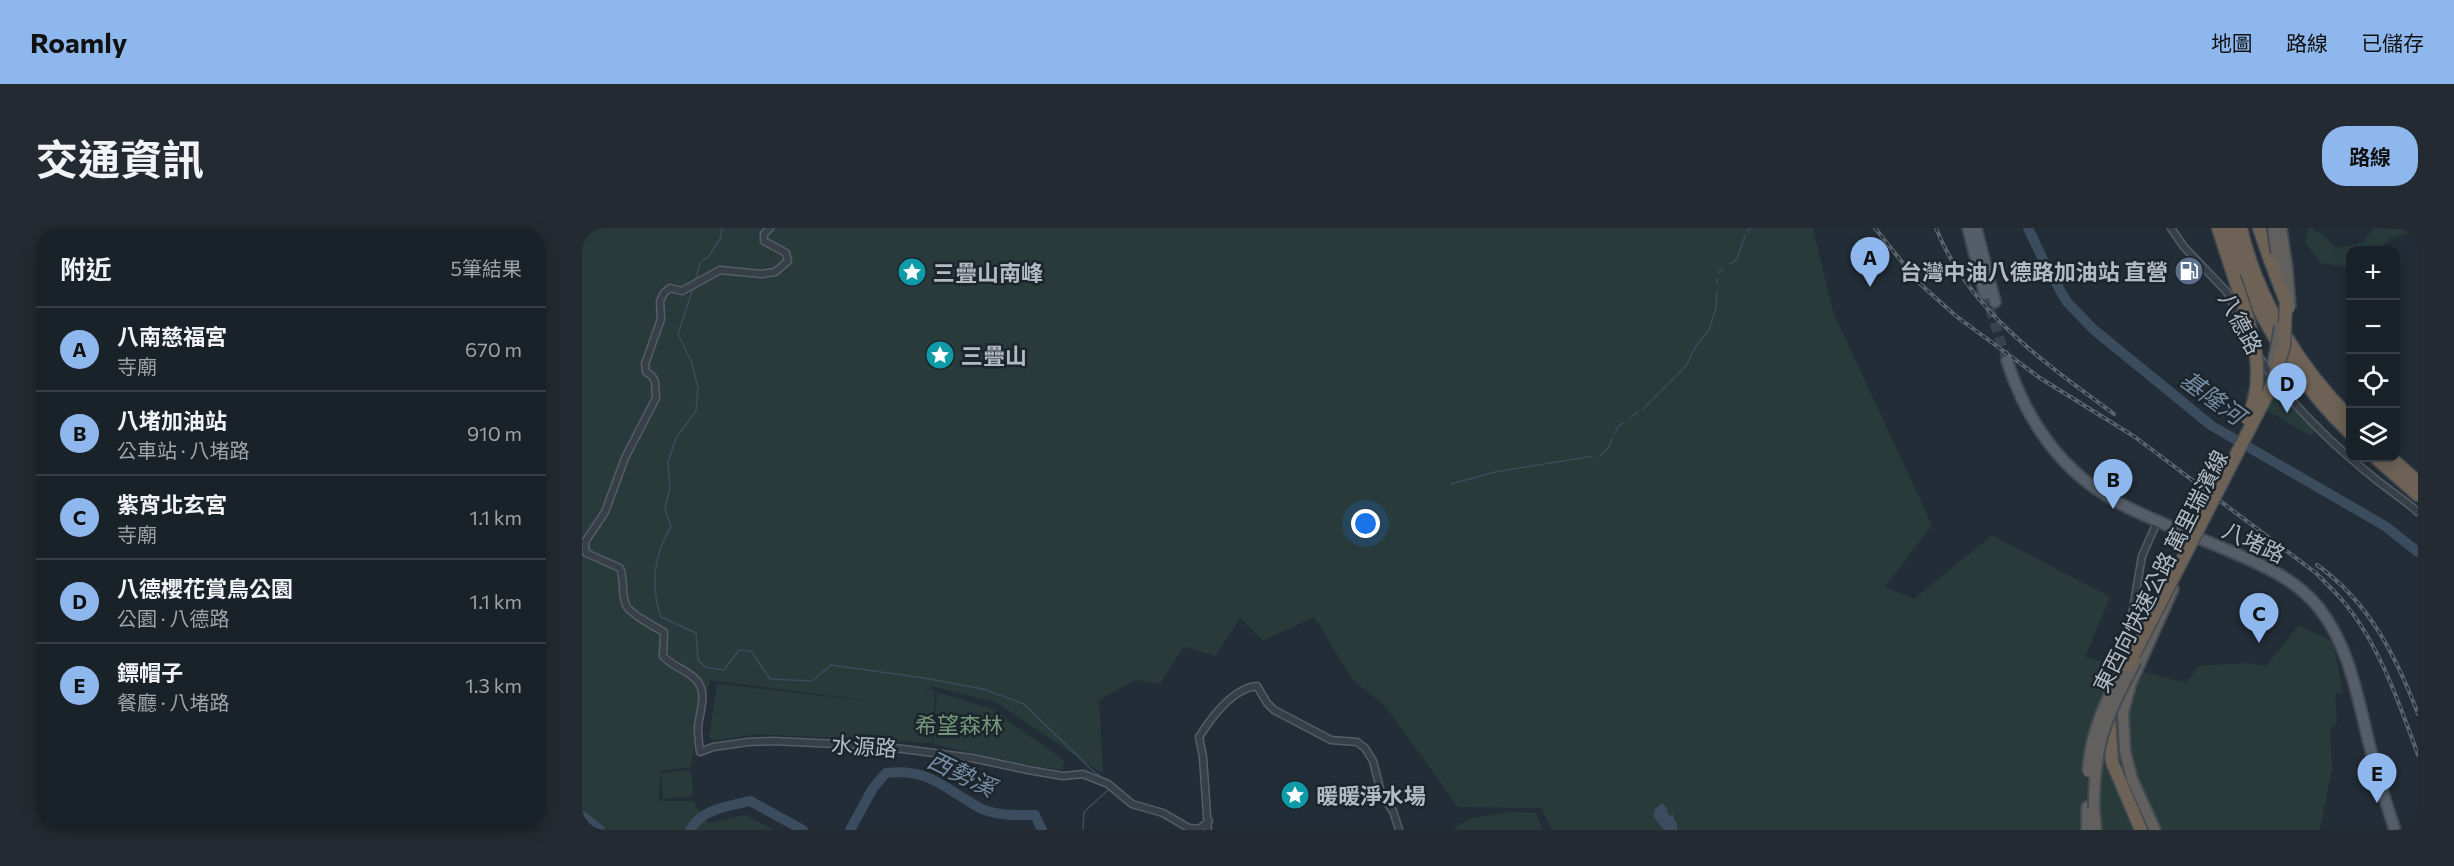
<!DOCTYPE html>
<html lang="zh-TW">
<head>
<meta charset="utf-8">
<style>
  body { margin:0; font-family:Commissioner,"Noto Sans TC",sans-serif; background:#232a31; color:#f1f3f6 }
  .controls { position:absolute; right:18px; top:18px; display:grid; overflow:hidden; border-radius:12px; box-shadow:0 3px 15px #0003 }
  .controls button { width:54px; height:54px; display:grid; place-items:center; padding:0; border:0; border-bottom:2px solid #383f46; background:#1a2229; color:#f1f3f6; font:30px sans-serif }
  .you { position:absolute; left:784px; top:296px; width:21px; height:21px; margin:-15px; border:4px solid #fff; border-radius:50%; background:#1a73e8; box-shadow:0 0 0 9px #1a73e833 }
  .badge { display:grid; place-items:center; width:39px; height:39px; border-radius:50%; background:#8eb8ed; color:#111; font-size:20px; font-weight:700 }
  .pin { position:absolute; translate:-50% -50px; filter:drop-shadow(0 2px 3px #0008) }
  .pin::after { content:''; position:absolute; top:32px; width:21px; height:18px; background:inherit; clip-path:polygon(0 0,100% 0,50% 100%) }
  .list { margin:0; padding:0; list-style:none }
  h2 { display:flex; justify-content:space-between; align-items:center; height:78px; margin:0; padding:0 24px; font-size:26px }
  h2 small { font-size:20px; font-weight:400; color:#9fa4a8 }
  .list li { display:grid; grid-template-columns:39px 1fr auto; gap:18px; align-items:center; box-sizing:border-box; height:84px; padding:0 24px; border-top:2px solid #383f46 }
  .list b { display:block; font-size:22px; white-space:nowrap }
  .list p { margin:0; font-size:20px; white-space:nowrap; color:#9fa4a8 }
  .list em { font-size:20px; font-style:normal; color:#9fa4a8 }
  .icon { flex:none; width:33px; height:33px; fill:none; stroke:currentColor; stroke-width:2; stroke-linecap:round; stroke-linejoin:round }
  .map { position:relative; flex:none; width:1836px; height:602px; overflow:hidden; border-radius:24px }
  header { display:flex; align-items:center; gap:36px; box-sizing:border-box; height:84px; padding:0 30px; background:#8eb8ed; color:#111 }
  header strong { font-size:28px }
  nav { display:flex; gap:33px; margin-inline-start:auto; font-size:21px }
  .intro { display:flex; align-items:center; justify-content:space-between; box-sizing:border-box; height:144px; padding:0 36px }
  h1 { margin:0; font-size:42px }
  .button { padding:15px 27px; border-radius:24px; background:#8eb8ed; color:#111; font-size:21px; font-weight:700 }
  main { display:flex; gap:36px; padding:0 36px }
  aside { flex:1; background:#1a2229; border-radius:24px; box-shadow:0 3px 15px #0003 }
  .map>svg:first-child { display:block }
  .green { fill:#283b3a }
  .water { fill:#3a4c5e }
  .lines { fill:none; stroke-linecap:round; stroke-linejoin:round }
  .stream { stroke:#3a4c5e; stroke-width:1.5 }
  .river { stroke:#3a4c5e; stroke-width:10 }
  .primary-tunnel { stroke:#38424c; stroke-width:10; stroke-dasharray:10 5; stroke-linecap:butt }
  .minor-casing { stroke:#555d65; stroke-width:9 }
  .primary-casing { stroke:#404851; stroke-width:14 }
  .trunk-casing { stroke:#424a52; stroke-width:14 }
  .motorway-casing { stroke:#424a52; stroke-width:15 }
  .minor { stroke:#373f48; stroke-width:6 }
  .primary { stroke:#555e68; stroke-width:10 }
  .trunk { stroke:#61605e; stroke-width:10 }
  .motorway { stroke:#6d6255; stroke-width:12 }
  .rail-casing { stroke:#59636e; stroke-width:4 }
  .rail { stroke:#1c242c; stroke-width:1.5; stroke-dasharray:4.5; stroke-linecap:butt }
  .trunk-bridge-casing { stroke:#424a52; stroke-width:14; stroke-linecap:butt }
  .motorway-bridge-casing { stroke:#424a52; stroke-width:15; stroke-linecap:butt }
  .trunk-bridge { stroke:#61605e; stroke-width:10 }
  .motorway-bridge { stroke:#6d6255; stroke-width:12 }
  .labels { text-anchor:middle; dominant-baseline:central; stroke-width:5; stroke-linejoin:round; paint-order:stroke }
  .poi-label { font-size:22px; font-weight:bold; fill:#b2bac4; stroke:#1c242c; text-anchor:start }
  .street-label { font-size:22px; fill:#b2bac4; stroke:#1c242c }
  .park-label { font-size:22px; fill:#729779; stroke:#1c242c }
  .water-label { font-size:24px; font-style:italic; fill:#758ca4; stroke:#1c242c }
</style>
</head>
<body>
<header>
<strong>Roamly</strong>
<nav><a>地圖</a><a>路線</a><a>已儲存</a></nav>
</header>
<div class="intro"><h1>交通資訊</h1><a class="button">路線</a></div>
<main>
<aside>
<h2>附近<small>5筆結果</small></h2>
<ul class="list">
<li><span class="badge">A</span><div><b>八南慈福宮</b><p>寺廟</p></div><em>670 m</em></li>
<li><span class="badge">B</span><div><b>八堵加油站</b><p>公車站 · 八堵路</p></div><em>910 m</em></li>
<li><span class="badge">C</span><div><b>紫宵北玄宮</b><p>寺廟</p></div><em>1.1 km</em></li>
<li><span class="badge">D</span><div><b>八德櫻花賞鳥公園</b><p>公園 · 八德路</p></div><em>1.1 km</em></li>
<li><span class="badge">E</span><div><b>鏢帽子</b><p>餐廳 · 八堵路</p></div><em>1.3 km</em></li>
</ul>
</aside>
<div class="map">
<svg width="1836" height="602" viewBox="0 0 1836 602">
  <rect width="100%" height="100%" fill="#232d37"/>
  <path class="green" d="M0,0h1231l20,84 99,213 -47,62 29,12 78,-64 118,62 -25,60 102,26 11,-17 50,-3 18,3 33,-41 34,17 10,51h-8l2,30 -7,7 2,39 -12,61h-768l-11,-22 -83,-1 -73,-101 -32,-26 -39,-63 -51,24 -23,-23 -24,38 -32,-9 -24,37 -24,-4 -37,20 4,74 -106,-71 -66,-17 -9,13 8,-11 5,3 -3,52 -175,-9 -44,7 -4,-3 8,-54 176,20 -183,-24 -16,67 -3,20 -31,4 -1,30h34l15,22 37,-8 30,15h-193z
    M1727,0l13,6 14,14 26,-5 12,-15 44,2 -27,8 -13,12h-28v18l-29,-5 -16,-21z
    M1682,137l51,65 -4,6 -67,-39 9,-17z
    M355,464l55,17 72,51 -1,10 -53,-8 -77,-18z
    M109,542l2,26 -30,3 -2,-26z
    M929,584l25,1 7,17h-91l16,-11z"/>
  <path class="water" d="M1080,575l5,5v4l3,4 3,-2 2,7 2,1v8h-13l-11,-14 2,-7z"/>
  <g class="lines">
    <path class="stream" d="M1166,3l3,-3
      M1148,36l7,-5 8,-23
      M1136,45l5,-5
      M114,50l4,-15 9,-7 11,-17 2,-11
      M1135,55v-4
      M110,63l-14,43 13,27 7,26 -2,24 -20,27 -8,24 2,25 -5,22 6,18c-17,27 -21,59 -10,90l35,16 2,27 7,7 19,3 15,-20 12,1 19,28 42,2 19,-16 93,13 59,11 41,15 68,66 14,10
      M1061,181l43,-43 10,-20 13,-16 7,-22 1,-17
      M1049,189l7,-5
      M1033,205l3,-6 5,-4
      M1018,228l9,-9 3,-8
      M869,256l44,-12 98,-16
      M501,602l1,-18 24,-22"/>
    <path class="river" d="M1446,0l18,38 21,36 26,27 119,97 173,100 33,26
      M0,588l18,14
      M108,602c11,-21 39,-24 60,-29l53,29
      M268,602l23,-42 13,-15c45,-5 58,16 94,35 17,8 36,7 55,7l7,15"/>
    <path class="primary-tunnel" d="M1403,66l22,67"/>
    <g class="minor-casing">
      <path id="minor" d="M188,0l-6,6v7l22,12 2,8 -13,11 -14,2 -41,-4 -38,21 -12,-3 -6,5 -4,8 1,18 -16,45 1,8 6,4 3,6 1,16 -31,60 -20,54 -20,30 1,11 34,15c5,12 1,26 6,37 2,7 30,23 38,27l-1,24c9,11 26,14 34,25 11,13 2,32 1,47 0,8 1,16 2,24l13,-5 35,-5 25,-1 107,5 92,12 56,12 35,6 20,-2 25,10 24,20 31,9 29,17
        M1589,0l13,19 43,45 21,44
        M1678,130c30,47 72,86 114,120 15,12 30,22 44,34
        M1550,387l10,-59 16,-36
        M607,600l10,1 10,-8
        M626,602l-5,-73 -4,-20c12,-19 34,-49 58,-51l10,17 7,7 57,30 26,2 8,6 8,13 9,35 11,15 6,19"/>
    </g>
    <g class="primary-casing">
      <path id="primary" d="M1386,0l17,66
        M1394,0l19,74
        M1425,133c20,61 54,111 112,142 36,19 76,33 113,49 32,14 64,27 87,56 31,39 39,92 51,139 7,28 16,56 25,83"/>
    </g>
    <g class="trunk-casing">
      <path id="trunk" d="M1505,579v23
        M1512,580l2,22
        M1573,602l-23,-51 -7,-28 -2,-38 8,-30 42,-94"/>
    </g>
    <g class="motorway-casing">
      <path id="motorway" d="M1636,0l16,49
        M1647,0c16,74 68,154 121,205
        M1659,0c16,71 58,139 109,190
        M1677,0l11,32
        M1794,230l42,37
        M1809,230l27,24
        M1527,491l3,43 29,68"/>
    </g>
    <use href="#minor" class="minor"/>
    <use href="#primary" class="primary"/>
    <use href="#trunk" class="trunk"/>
    <use href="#motorway" class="motorway"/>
    <g class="rail-casing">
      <path id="rail" d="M1293,0l43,54 38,34 84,62 95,59 181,136c9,9 18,18 26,27 37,43 57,103 76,155
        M1354,0c32,82 109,135 178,186
        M1735,337c52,37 79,91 101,149"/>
    </g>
    <use href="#rail" class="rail"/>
    <g class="trunk-bridge-casing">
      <path id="trunk-bridge" d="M1691,0l7,50
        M1699,0l6,41 3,39
        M1691,136l7,-37
        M1506,544c2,-43 21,-77 40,-114
        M1512,580c0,-66 12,-90 42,-147"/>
    </g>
    <g class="motorway-bridge-casing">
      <path id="motorway-bridge" d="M1652,49c15,42 36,98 13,142
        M1546,438l144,-281 12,-39 2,-44 -16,-42"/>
    </g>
    <use href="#trunk-bridge" class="trunk-bridge"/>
    <use href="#motorway-bridge" class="motorway-bridge"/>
  </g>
  <defs>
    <g id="fuel-disc" transform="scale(1.5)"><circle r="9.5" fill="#5c6f8a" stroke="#1c242c"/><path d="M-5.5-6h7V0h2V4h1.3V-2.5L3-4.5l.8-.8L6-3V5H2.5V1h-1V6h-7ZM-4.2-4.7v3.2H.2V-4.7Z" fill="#fff"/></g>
    <g id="sight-disc" transform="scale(1.5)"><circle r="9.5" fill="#0f9aa8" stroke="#1c242c"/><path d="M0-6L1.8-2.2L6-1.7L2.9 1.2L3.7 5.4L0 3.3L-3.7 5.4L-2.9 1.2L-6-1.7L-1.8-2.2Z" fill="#fff"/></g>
  </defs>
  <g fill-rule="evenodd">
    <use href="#fuel-disc" x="1607" y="43"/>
    <use href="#sight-disc" x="330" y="44"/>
    <use href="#sight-disc" x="358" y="127"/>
    <use href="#sight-disc" x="713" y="567"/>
  </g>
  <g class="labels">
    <g class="poi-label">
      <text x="1586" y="43" text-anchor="end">台灣中油八德路加油站 直營</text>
      <text x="351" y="44">三疊山南峰</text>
      <text x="379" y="127">三疊山</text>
      <text x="734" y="567">暖暖淨水場</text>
    </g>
    <g class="street-label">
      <text transform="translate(1659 95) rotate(62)">八德路</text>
      <text transform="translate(1672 314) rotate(25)">八堵路</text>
      <text transform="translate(1578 343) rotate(-63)">東西向快速公路 萬里瑞濱線</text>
      <text transform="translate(282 518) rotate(4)">水源路</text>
    </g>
    <g class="park-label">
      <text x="377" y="496">希望森林</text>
    </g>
    <g class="water-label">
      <text transform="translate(1631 169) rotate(36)">基隆河</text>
      <text transform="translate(380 545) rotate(26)">西勢溪</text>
    </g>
  </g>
</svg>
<div class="controls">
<button>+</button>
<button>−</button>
<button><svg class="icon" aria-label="locate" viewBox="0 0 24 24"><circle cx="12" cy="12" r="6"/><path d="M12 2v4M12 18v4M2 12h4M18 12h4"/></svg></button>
<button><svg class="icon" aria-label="layers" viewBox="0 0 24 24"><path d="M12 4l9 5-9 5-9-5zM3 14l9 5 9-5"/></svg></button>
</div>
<div class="you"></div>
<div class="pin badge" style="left:1288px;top:59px">A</div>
<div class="pin badge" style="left:1531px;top:281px">B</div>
<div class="pin badge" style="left:1677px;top:415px">C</div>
<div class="pin badge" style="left:1705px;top:185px">D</div>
<div class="pin badge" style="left:1795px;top:575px">E</div>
</div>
</main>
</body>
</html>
